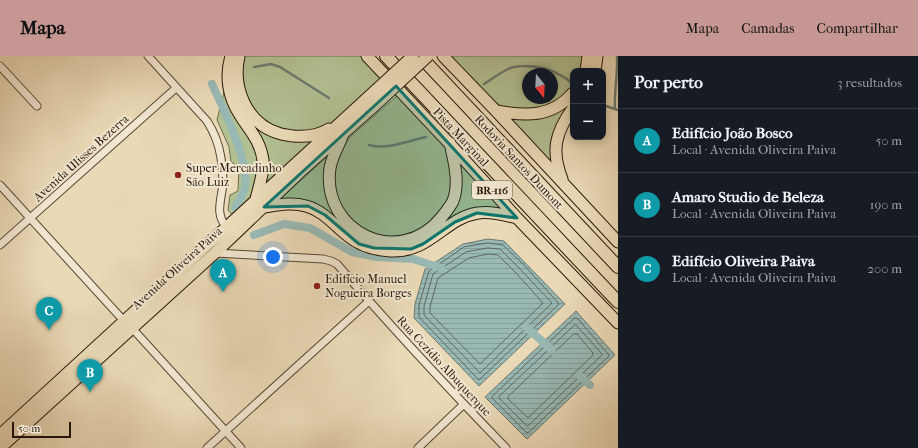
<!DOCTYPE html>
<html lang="pt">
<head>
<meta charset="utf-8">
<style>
  body { margin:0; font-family:"IM FELL French Canon",serif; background:#20242c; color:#f1f3f6 }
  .controls { position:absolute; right:12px; top:12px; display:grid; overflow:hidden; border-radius:8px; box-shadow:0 2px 10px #0003 }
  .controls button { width:36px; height:36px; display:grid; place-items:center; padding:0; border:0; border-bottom:1px solid #363941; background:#171b24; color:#f1f3f6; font:20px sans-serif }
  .compass { position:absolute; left:522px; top:12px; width:36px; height:36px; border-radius:50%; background:#171b24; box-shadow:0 2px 10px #0003; rotate:162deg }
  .scale { position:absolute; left:12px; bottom:10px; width:59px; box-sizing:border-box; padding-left:4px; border:2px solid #281809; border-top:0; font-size:11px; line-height:14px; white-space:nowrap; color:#281809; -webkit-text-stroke:3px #f1e6d0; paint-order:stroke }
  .you { position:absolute; left:273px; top:201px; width:14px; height:14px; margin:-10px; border:3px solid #fff; border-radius:50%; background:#1a73e8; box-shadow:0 0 0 6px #1a73e833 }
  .badge { display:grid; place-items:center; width:26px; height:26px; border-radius:50%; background:#c59692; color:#fff; font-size:13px; font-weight:700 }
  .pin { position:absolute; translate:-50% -33px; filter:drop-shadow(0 1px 2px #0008) }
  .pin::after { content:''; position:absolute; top:21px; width:14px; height:12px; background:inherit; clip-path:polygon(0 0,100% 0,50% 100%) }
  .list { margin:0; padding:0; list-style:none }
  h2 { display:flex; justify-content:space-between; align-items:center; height:52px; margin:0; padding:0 16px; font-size:17px }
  h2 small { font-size:13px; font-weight:400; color:#9ea1a6 }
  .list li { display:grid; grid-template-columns:26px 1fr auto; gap:12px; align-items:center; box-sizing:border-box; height:64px; padding:0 16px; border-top:1px solid #363941 }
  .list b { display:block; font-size:15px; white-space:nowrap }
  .list p { margin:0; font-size:13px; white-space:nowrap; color:#9ea1a6 }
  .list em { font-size:13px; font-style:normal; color:#9ea1a6 }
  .map { position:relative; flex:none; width:618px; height:392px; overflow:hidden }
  header { display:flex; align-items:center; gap:24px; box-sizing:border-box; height:56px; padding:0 20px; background:#c59692; color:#111 }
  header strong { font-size:19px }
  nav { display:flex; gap:22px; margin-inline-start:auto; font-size:14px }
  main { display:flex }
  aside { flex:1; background:#171b24 }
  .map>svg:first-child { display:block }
  .green { fill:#b2c092; stroke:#6d6c4e; fill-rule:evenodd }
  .water { fill:url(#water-rules); stroke:#6c7970 }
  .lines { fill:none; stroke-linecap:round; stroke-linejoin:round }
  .shore { stroke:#60685f; stroke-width:1 }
  .stream { stroke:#6c7970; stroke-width:2.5 }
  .canal { stroke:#99b9b5; stroke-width:8 }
  .minor-casing { stroke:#584834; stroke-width:9 }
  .primary-casing { stroke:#281809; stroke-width:13 }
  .trunk-casing { stroke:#281809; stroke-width:14 }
  .minor { stroke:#f1e6d0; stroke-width:7 }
  .primary { stroke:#ead9b6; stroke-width:11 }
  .trunk { stroke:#ead9b6; stroke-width:12 }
  .primary-bridge-casing { stroke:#281809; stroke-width:13; stroke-linecap:butt }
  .primary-bridge { stroke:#ead9b6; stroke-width:11 }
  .marked { fill:#0f766e; fill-opacity:0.2; stroke:#0f766e; stroke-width:3; stroke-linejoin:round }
  .poi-dot { fill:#8f2418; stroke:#f1e6d0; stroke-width:1.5 }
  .labels { text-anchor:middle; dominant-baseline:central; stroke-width:4; stroke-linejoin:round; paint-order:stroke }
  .shield { fill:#f1e6d0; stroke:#645645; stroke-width:1 }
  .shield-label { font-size:11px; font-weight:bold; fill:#281809 }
  .street-label { font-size:12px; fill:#281809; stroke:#f1e6d0 }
  .poi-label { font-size:12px; fill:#281809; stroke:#f1e6d0; text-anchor:start }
</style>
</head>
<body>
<header>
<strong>Mapa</strong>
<nav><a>Mapa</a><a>Camadas</a><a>Compartilhar</a></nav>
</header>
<main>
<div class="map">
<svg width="618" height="392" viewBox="0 0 618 392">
  <defs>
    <pattern id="water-rules" width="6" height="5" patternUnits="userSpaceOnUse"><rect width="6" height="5" fill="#99b9b5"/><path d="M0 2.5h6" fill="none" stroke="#849e9a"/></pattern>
  </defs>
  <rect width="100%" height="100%" fill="#ead9b6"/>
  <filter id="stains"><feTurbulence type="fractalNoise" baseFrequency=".005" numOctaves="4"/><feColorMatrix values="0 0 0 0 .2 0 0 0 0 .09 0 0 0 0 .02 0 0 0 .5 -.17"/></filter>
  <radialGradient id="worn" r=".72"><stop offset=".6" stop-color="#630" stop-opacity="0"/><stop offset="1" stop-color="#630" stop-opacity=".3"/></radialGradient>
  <path class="green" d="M244,0h117l21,22 -55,49 -18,5 -18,1 -18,-6 -16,-11 -15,-27v-26z
    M448,0h137l-3,15h-9v17c-11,13 -28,23 -45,22 -6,0 -12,0 -18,-1 -21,-4 -48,-38 -62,-53zM528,18h24v24h-24z
    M225,32l27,50 8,25 -6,27 -5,9 -16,17 -5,-6 2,-15 8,-4 1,-24 -8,-5 -2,-15 -12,-27z
    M398,39l44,46 8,16 4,20 -7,29 -30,27 -26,6 -28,-9 -22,-21 -8,-29 3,-19 9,-17 5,-7z
    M573,44v3l-3,3 -15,63 -50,-55 3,2z
    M243,56l10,11 64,15 -54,50 4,-18z
    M331,97c-2,7 -5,14 -5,21 -3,66 82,99 121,44 13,-19 16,-38 10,-60l52,55c-19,-6 -41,-5 -58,8 -7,5 -12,11 -19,16 -15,10 -36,13 -53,10 -15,-3 -29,-13 -39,-23 -5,-4 -9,-10 -13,-13 -15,-10 -33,-12 -50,-9z"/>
  <path class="water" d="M488,183l16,2 61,63 -86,82 -65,-68 1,-14 10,-35 38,-25z
    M576,255l39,44 -88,84 -42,-42z"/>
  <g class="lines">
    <path class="shore" d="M488,187l15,2 21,20 35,39 -80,76 -60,-63v-12l10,-34 35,-24z
      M488,192l12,1 20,20 32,34 -72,70 -56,-58v-9l9,-32 33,-22z
      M489,198l9,1 18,18 27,30 -63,61 -50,-51v-6l8,-29 31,-20z
      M575,262l3,1 30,35 1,2 -80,76 -2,1 -34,-34 -1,-2z
      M575,269l2,1 24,27 1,2 -73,70 -2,1 -27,-27 -1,-2z
      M574,278h3l16,19v2l-64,62h-2l-19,-18v-2z"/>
    <path class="stream" d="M254,11l17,-3 9,3 49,31
      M484,28c8,-5 16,-11 24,-15 14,-6 40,-2 52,6 5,2 9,6 13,9
      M603,49l15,5
      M615,53c-1,-18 3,-35 2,-53
      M369,89c18,5 39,-4 57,-8"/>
    <path class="canal" d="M212,28c11,25 38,77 33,104 -2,7 -6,13 -10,19
      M254,179l30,-11 26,4 42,24 25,5 36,2 28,9
      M526,271l26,23
      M579,319l11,10"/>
    <g class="minor-casing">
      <path id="minor" d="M148,0l59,65c7,11 12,23 14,37 1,8 2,17 2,25 -1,15 -9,32 4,44
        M0,10l37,40
        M0,129l124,136
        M0,189l176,-157
        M215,197l108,6 8,2 6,3c54,63 111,124 169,184
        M131,271l110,121
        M207,392l162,-147
        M418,392l46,-44"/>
    </g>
    <g class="primary-casing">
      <path id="primary" d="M231,0c-6,20 -3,41 9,59 10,16 20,25 23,45 1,13 -4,27 -7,39
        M239,0c-7,31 7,67 39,77 5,2 10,2 15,3 12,1 25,0 36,-7
        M367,0l82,87 68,75 101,105
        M443,0l53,55 122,131
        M586,15l2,-15
        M595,15l2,-15
        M496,55c30,5 55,7 77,-18
        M342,81c-4,10 -10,20 -12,31 -9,64 69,101 111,50 4,-5 9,-11 12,-17 7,-18 1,-40 -3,-58
        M562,123c-11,-28 -7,-46 11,-71
        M264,151c14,-2 28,-5 42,-1 18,5 28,19 42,30 12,10 27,14 42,15 41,2 54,-33 88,-38 13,-2 27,2 39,5
        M0,379l364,-334
        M0,392l215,-195 85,-81 72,-64"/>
    </g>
    <g class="trunk-casing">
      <path id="trunk" d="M386,0l232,246
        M420,0l198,211"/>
    </g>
    <use href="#minor" class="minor"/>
    <use href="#primary" class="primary"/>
    <use href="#trunk" class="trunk"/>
    <g class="primary-bridge-casing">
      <path id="primary-bridge" d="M364,45l49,-45
        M372,52l56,-52"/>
    </g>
    <use href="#primary-bridge" class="primary-bridge"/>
  </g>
  <path class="marked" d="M396,30l121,132 -40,-5 -22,9 -32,22 -12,5 -37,-1 -15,-4 -34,-29 -17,-9 -44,1z"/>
  <g class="poi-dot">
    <circle cx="178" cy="119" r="4"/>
    <circle cx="317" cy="230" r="4"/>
  </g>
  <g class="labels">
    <rect class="shield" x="472" y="125" width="40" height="18" rx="3"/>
    <g class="shield-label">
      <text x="492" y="134">BR-116</text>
    </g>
    <g class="street-label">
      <text transform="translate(461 81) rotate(47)">Pista Marginal</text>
      <text transform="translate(81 102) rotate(-42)">Avenida Ulisses Bezerra</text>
      <text transform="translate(519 106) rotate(47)">Rodovia Santos Dumont</text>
      <text transform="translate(177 212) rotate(-42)">Avenida Oliveira Paiva</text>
      <text transform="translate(444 310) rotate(47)">Rua Cezídio Albuquerque</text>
    </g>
    <g class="poi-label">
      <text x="186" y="112">Super Mercadinho<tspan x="186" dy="14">São Luiz</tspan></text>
      <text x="325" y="223">Edifício Manuel<tspan x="325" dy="14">Nogueira Borges</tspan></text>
    </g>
  </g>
  <rect width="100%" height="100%" filter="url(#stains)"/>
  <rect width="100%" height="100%" fill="url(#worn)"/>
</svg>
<div class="controls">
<button>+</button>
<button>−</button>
</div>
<svg class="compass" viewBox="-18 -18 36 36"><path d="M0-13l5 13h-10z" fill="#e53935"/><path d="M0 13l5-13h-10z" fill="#9ea1a6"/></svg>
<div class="scale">50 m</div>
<div class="you"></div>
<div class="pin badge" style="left:223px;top:236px;background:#0f9aa8">A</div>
<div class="pin badge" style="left:90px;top:336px;background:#0f9aa8">B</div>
<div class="pin badge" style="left:49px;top:274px;background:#0f9aa8">C</div>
</div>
<aside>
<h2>Por perto<small>3 resultados</small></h2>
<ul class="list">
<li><span class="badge" style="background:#0f9aa8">A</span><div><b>Edifício João Bosco</b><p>Local · Avenida Oliveira Paiva</p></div><em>50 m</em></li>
<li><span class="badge" style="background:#0f9aa8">B</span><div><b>Amaro Studio de Beleza</b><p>Local · Avenida Oliveira Paiva</p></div><em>190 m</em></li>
<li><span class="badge" style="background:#0f9aa8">C</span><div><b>Edifício Oliveira Paiva</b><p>Local · Avenida Oliveira Paiva</p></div><em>200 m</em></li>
</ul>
</aside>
</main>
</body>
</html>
